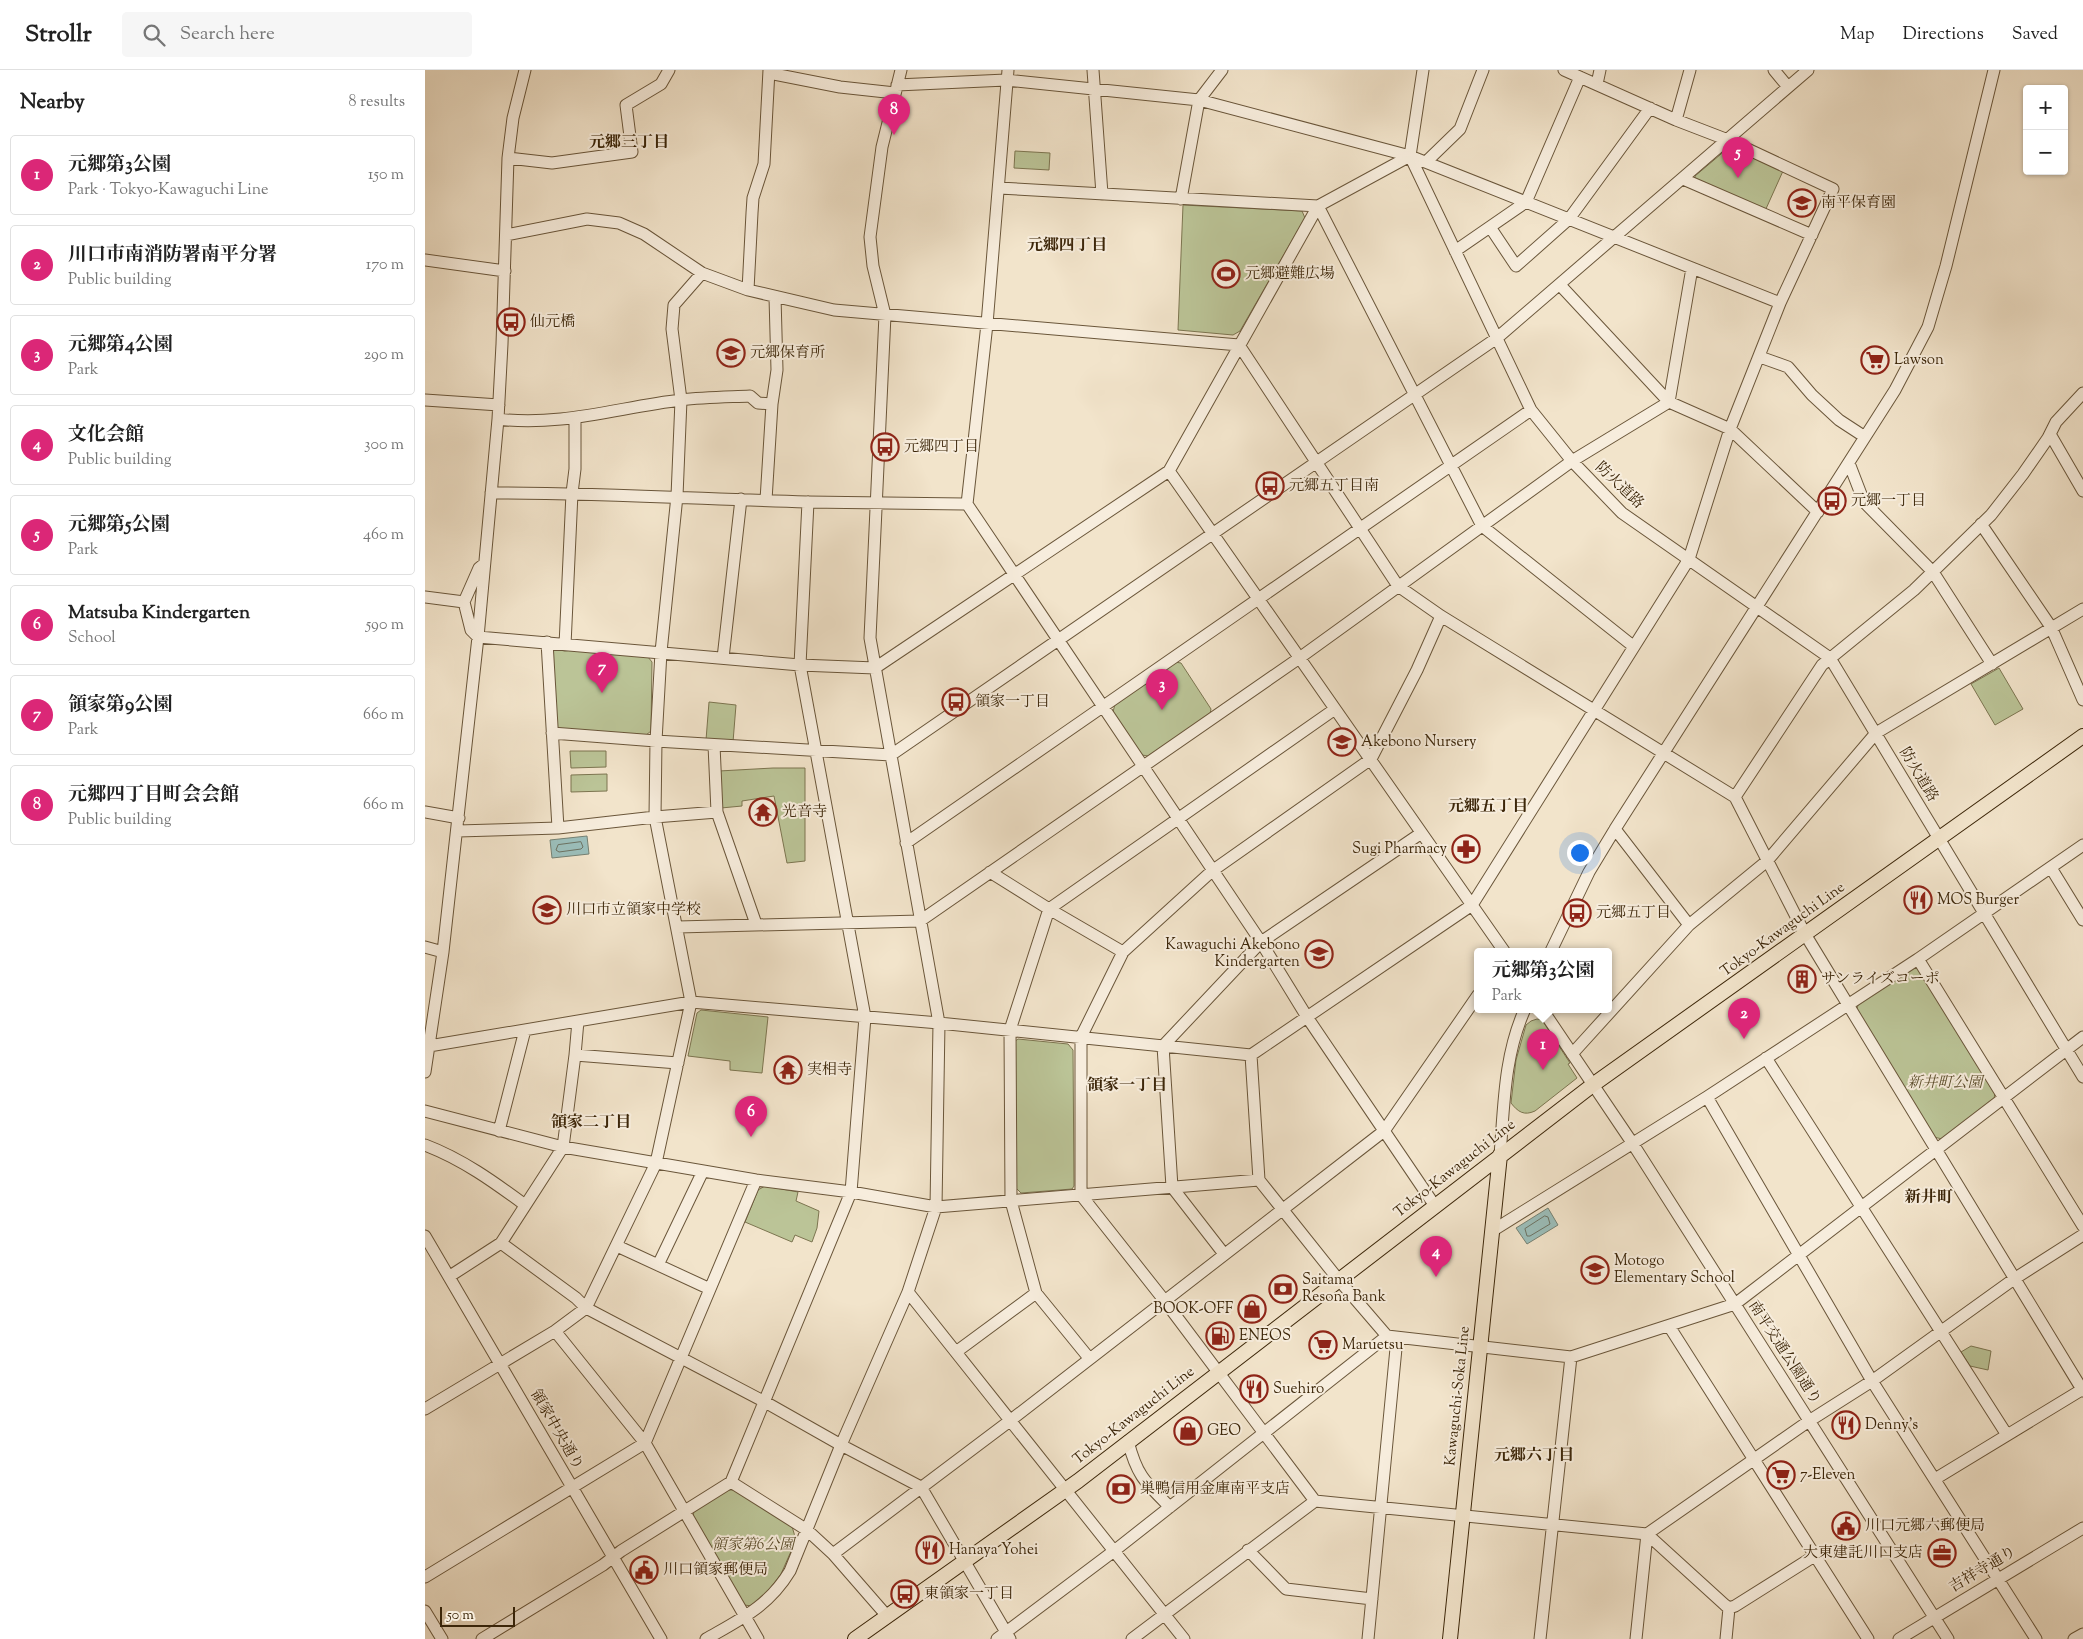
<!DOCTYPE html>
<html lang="en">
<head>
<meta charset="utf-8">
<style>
  body { margin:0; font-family:"Sorts Mill Goudy","Noto Serif JP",serif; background:#f6f6f6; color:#222 }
  .controls { position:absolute; right:15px; top:15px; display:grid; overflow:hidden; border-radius:5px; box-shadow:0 1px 4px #0004 }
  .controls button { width:45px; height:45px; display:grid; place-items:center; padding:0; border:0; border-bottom:1px solid #e0e0e0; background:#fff; color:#222; font:25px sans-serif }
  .scale { position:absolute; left:15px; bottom:12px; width:75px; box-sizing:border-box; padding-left:5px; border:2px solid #3c2609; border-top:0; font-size:14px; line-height:18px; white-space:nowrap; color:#3c2609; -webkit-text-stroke:4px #f7eddd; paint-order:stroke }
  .you { position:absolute; left:1154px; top:782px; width:18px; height:18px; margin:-12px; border:4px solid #fff; border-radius:50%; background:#1a73e8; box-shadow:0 0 0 8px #1a73e833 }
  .badge { display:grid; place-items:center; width:32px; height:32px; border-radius:50%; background:#db2777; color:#fff; font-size:16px; font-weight:700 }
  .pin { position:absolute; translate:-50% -41px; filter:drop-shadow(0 1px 2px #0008) }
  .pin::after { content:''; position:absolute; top:26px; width:18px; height:15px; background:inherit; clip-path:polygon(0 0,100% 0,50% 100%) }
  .popup { position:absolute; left:1049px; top:878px; width:138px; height:65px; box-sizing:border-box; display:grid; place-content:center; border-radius:5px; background:#fff; filter:drop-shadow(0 1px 4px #0005); font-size:16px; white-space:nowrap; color:#767676 }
  .popup b { font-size:19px; color:#222 }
  .popup::after { content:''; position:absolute; left:50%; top:100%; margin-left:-10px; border:10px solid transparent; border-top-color:#fff }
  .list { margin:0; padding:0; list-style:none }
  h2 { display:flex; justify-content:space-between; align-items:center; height:65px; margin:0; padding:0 20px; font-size:21px }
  h2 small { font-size:16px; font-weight:400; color:#767676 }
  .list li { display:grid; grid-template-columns:32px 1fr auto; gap:15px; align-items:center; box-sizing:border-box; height:80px; margin:0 10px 10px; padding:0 10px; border:1px solid #e0e0e0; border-radius:5px }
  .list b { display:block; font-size:19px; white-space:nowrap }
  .list p { margin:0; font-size:16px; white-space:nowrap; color:#767676 }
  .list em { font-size:16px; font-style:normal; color:#767676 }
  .icon { flex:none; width:28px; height:28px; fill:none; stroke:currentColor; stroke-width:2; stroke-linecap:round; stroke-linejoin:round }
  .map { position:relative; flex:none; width:1658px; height:1569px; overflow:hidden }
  header { display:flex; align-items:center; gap:30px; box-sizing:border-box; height:70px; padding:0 25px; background:#fff; border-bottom:1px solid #e0e0e0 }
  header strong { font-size:24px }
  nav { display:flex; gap:28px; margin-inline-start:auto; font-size:18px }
  .search { width:350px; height:45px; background:#f6f6f6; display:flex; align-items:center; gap:12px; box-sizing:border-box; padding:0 18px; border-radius:5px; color:#767676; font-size:19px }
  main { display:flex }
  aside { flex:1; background:#fff }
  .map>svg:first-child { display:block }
  .green { fill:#bbc497; stroke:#7c7550 }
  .water { fill:#9bbeba; stroke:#758173 }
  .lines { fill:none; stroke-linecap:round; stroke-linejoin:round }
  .shore { stroke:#6c7262; stroke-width:1 }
  .minor-casing { stroke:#6a563a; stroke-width:13 }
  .major-casing { stroke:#3c2609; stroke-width:16 }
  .minor { stroke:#f7eddd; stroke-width:11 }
  .major { stroke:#f2e4cb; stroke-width:14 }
  .labels { text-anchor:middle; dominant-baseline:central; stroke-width:4; stroke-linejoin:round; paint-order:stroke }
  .poi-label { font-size:15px; fill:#3c2609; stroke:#f7eddd; text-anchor:start }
  .street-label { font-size:15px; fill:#3c2609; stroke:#f7eddd }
  .park-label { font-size:15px; font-style:italic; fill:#5c4e2c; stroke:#f7eddd }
  .neighbourhood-label { font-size:16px; font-weight:bold; fill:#3c2609; stroke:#f7eddd }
</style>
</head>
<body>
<header>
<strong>Strollr</strong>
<div class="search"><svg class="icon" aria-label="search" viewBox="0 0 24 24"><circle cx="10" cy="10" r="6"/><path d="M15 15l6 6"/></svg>Search here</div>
<nav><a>Map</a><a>Directions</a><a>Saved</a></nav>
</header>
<main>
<aside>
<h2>Nearby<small>8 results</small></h2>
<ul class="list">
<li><span class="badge">1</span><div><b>元郷第3公園</b><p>Park · Tokyo-Kawaguchi Line</p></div><em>150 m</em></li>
<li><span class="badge">2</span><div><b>川口市南消防署南平分署</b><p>Public building</p></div><em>170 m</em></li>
<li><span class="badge">3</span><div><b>元郷第4公園</b><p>Park</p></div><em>290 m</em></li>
<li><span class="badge">4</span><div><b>文化会館</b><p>Public building</p></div><em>300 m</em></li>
<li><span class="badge">5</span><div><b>元郷第5公園</b><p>Park</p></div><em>460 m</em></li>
<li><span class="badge">6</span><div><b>Matsuba Kindergarten</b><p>School</p></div><em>590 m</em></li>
<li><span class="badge">7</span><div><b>領家第9公園</b><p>Park</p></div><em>660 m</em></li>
<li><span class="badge">8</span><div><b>元郷四丁目町会会館</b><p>Public building</p></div><em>660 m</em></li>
</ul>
</aside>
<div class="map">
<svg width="1658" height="1569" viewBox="0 0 1658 1569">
  <rect width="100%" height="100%" fill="#f2e4cb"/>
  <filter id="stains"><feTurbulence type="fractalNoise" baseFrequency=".004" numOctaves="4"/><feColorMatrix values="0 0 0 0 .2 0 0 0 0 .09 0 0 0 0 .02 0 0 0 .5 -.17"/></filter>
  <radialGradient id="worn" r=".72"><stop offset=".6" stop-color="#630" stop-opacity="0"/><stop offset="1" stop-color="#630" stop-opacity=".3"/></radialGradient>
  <path class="green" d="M1308,78l50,23 -18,40 -70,-31v-4l32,-27z
    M590,81l35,2 -1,17 -35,-2z
    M758,135l119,6 3,7 -65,113 -7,4 -55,-5z
    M131,579l92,8 4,5 -1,69 -5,4 -85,-5 -6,-5 -4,-71z
    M750,592l6,1 30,46 -1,5 -62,42 -6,-1 -29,-43 2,-8z
    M1574,598l24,41 -28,16 -24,-41z
    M284,632l27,3 -3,37 -27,-2z
    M145,681h36v16l-35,1z
    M348,698h32v93l-18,2 -13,-67 -32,5v5l-21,2 -2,-37z
    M182,704v17l-36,1v-17z
    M1487,897l7,1 76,124 -1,8 -52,39 -8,-2 -77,-128 2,-8z
    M276,940l67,7 -6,56 -32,-3v-9l-42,-5 9,-43z
    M1112,949l5,1 28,43 -2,1 9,14 -42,33c-11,5 -17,1 -24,-8l5,-43 10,-35 5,-4z
    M593,969l50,5 5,6 1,136 -2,3 -51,4 -5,-5 -2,-146z
    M340,1116l33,6 -2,9 23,10 -2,17 -5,14 -17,-7 -3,7 -47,-20 13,-32z
    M1546,1276l20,5 -3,19 -18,-4 -9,-14z
    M302,1420h8l56,33 5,17 -15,34 -16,21 -13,11 -8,-1 -51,-87 1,-8z"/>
  <path class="water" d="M162,766l2,18 -37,4 -2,-18z
    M1123,1138l10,17 -31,19 -11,-16z"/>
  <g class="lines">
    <path class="shore" d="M156,772l2,5 -2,2 -22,3 -3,-2 2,-5z
      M1120,1146l3,1 2,7 -20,12h-3l-2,-7z"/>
    <g class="minor-casing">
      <path id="minor" d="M583,0l-21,254 -20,180 294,438 46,75 128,189
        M668,0l9,124
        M998,0l-13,86 121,254 41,51 50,52 208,145 253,419
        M1349,0l14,17
        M344,3l71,14 55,6
        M1172,14l3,-14
        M472,15l109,-5 193,20 211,56 370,147
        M1251,50l14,-50
        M83,88l44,5 80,-11 -6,-47 35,-21 8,-14
        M1001,92l34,-33 23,-59
        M1258,109l129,56
        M574,118l319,18 164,320 151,120
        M756,129l18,-99 23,-30
        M1065,157l26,39 53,-47 81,-111
        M81,165l81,-16 32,4 25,11 58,39 46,17 86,20 405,35 159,241 43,30 294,181 70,137 278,457
        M1030,181l71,-49 54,-125
        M0,190l80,11
        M1135,215l109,117 61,27 88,83
        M323,220l4,-77 1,-15 11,-34 5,-94
        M1335,287l28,10 24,28 27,25 26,17
        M0,330l74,5
        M73,349c62,8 122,-12 183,-19 23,-3 46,-3 69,-4l8,7 14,1
        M1625,364l33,57
        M1424,393l15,39 69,70 59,92
        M744,401l335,480
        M66,423c106,0 211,6 316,9 54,1 107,1 160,2
        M341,430l6,-96 5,-34 -2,-73
        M1556,454l70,103 32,73
        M0,527l39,5 7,28 7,7 322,28 75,3 294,-197 149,-265 92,-50
        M39,532l15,-34 5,-4
        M1016,546l-24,54 -46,89 -159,112 -89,81 -42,85v158l83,105 151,201 332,33 162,-113 63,-40 142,-102 69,-44
        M122,572l11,186
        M140,575l7,-152 3,-24v-51
        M298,588l18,-159
        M127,663l104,8 235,14 606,-417 311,-268
        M289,675l3,67 39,112
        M1310,727l87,-132 92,-75 77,-75 32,-41 25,-36 8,-16 27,-29
        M0,742l34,6
        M1190,759l74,96
        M33,761l100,-3 97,-11 62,-5
        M481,773l625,-433
        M1626,798l32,52
        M565,802l59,37 74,43
        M253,857l242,-6 378,-262 274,-198 97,-59 23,-134
        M0,877l18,5
        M1126,881l38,-79 26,-43 280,-439 33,-63 18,-61 48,-196
        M1493,889l165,267
        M1117,939l91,135 315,495
        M4,976l262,-44 248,21 312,32 221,-150 217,-346 41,-130 50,-126 53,-114 -105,-49 -52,-20 -112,-50
        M1147,984l117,-129 78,-64 109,-128 207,-124
        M150,985l103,8
        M826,985l8,125 79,99 49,57 184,21 164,-53 348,-267
        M1341,988l241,377
        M0,1002l18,-120 35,-315 20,-218 4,-75 6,-186 5,-40 12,-48
        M1282,1027l165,284 164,258
        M0,1041l138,36 193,33 95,12 85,15 323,-27
        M74,1061l26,-101
        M0,1075c37,14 69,37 100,60
        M1075,1085c4,-49 4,-100 25,-146
        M1067,1161l215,-134 211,-138 165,-114
        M0,1166l236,403
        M76,1173l75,55 10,10 179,94 76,43 80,42 89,152
        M192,1176l93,43
        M799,1184l-52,-67 -9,-141 98,-104 159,-108
        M233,1195l45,-94
        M25,1206l51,-33 62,-96 12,-92 3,-34
        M483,1222l276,347
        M1244,1256l199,313
        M130,1261l90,112 113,196
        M531,1282l80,-59
        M664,1288l-53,-65 -25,-92 -1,-171 39,-121 286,-200
        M0,1339l130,-78 31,-23 70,-145 35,-161 -36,-185 1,-76 5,-89 16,-156 4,-96 -9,-71 2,-24 28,-32
        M703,1371c9,35 17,41 42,66
        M1510,1409l148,-90
        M306,1412l76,48 26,24 54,62
        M1222,1464l78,71 4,3 6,-2 81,-51
        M823,1480l38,39 86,10
        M408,1484l178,-134 373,-289 94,-136
        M0,1507l220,-134 111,-263
        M0,1541l17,28
        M57,1569l121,-74 18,-14 110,-69 120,-290 14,-175 -65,-352 8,-163
        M281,1569c35,-20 63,-33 84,-68l51,-126 67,-153 28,-85 3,-184 -69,-385 15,-323 -12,-49 -3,-29 12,-90 19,-77
        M572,1569l117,-88 273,-215
        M707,1569l183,-138
        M943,1569l29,-301
        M1115,1569l31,-282
        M1211,1569l11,-105
        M1301,1569l3,-31
        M1474,1569l184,-111
        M1649,1569l9,-5"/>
    </g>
    <g class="major-casing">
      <path id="major" d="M430,1569l223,-158 516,-397 489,-348
        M1025,1569l50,-484"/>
    </g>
    <use href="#minor" class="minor"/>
    <use href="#major" class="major"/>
  </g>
  <defs>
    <g id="school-ring" transform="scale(1.4375)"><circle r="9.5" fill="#f7eddd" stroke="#8f2418" stroke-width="1.5"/><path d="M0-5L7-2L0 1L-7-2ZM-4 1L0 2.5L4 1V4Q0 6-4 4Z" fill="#8f2418"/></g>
    <g id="stadium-ring" transform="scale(1.4375)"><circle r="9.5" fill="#f7eddd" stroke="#8f2418" stroke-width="1.5"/><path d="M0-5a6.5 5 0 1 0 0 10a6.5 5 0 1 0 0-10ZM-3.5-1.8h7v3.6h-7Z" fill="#8f2418"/></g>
    <g id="bus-ring" transform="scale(1.4375)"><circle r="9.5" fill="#f7eddd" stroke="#8f2418" stroke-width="1.5"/><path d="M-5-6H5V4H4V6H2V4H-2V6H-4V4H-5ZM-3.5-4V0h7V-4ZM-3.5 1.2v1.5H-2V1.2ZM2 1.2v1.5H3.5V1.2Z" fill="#8f2418"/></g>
    <g id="supermarket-ring" transform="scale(1.4375)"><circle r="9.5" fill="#f7eddd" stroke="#8f2418" stroke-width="1.5"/><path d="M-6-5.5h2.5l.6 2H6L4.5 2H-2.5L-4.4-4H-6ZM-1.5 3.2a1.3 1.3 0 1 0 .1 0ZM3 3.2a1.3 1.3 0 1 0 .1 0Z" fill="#8f2418"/></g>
    <g id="temple-ring" transform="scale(1.4375)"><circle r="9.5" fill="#f7eddd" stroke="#8f2418" stroke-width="1.5"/><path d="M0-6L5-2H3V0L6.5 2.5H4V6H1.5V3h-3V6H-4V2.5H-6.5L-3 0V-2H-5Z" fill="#8f2418"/></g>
    <g id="pharmacy-ring" transform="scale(1.4375)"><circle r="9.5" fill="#f7eddd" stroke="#8f2418" stroke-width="1.5"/><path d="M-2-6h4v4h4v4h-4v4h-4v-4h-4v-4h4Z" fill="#8f2418"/></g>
    <g id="restaurant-ring" transform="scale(1.4375)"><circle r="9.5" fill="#f7eddd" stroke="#8f2418" stroke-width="1.5"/><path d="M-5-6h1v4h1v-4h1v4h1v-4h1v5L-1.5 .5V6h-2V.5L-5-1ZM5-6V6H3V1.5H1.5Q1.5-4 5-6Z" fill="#8f2418"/></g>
    <g id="building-ring" transform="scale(1.4375)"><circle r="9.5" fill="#f7eddd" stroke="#8f2418" stroke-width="1.5"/><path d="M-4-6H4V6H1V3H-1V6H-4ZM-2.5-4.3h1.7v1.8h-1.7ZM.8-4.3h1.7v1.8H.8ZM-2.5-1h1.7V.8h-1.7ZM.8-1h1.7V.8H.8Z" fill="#8f2418"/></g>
    <g id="bank-ring" transform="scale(1.4375)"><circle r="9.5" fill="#f7eddd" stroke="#8f2418" stroke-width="1.5"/><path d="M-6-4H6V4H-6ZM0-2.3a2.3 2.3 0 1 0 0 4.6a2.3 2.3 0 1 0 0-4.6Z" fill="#8f2418"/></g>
    <g id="shop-ring" transform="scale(1.4375)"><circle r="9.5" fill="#f7eddd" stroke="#8f2418" stroke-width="1.5"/><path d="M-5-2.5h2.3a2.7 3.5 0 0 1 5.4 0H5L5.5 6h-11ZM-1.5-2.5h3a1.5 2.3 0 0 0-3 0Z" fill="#8f2418"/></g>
    <g id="fuel-ring" transform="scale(1.4375)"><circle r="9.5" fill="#f7eddd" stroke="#8f2418" stroke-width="1.5"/><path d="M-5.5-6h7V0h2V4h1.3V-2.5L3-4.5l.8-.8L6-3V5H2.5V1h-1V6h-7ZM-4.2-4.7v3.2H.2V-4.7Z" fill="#8f2418"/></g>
    <g id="civic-ring" transform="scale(1.4375)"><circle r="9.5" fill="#f7eddd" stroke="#8f2418" stroke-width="1.5"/><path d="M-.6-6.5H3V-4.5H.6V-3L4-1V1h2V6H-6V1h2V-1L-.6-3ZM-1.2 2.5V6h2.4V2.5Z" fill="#8f2418"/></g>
    <g id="office-ring" transform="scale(1.4375)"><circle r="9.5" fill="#f7eddd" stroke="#8f2418" stroke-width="1.5"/><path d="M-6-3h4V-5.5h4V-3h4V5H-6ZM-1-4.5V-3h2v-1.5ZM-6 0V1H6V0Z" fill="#8f2418"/></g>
  </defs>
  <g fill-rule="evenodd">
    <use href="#school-ring" x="1377" y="133"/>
    <use href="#stadium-ring" x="801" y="204"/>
    <use href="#bus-ring" x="86" y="252"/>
    <use href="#school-ring" x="306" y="283"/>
    <use href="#supermarket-ring" x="1450" y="290"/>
    <use href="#bus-ring" x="460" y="377"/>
    <use href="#bus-ring" x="845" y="416"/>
    <use href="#bus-ring" x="1407" y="431"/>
    <use href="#bus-ring" x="531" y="632"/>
    <use href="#school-ring" x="917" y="672"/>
    <use href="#temple-ring" x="338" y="742"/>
    <use href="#pharmacy-ring" x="1041" y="779"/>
    <use href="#restaurant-ring" x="1493" y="830"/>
    <use href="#school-ring" x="122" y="840"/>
    <use href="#bus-ring" x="1152" y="843"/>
    <use href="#school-ring" x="894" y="884"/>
    <use href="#building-ring" x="1377" y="909"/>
    <use href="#temple-ring" x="363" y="1000"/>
    <use href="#school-ring" x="1170" y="1200"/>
    <use href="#bank-ring" x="858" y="1219"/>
    <use href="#shop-ring" x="827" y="1239"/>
    <use href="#fuel-ring" x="795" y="1266"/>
    <use href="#supermarket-ring" x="898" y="1275"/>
    <use href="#restaurant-ring" x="829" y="1319"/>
    <use href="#restaurant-ring" x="1421" y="1355"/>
    <use href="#shop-ring" x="763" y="1361"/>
    <use href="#supermarket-ring" x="1356" y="1405"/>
    <use href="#bank-ring" x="696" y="1419"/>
    <use href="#civic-ring" x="1421" y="1456"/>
    <use href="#restaurant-ring" x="505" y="1480"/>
    <use href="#office-ring" x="1517" y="1483"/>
    <use href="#civic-ring" x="219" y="1500"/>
    <use href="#bus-ring" x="480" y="1524"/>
  </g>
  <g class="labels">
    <g class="poi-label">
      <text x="1396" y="133">南平保育園</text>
      <text x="820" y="204">元郷避難広場</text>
      <text x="105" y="252">仙元橋</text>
      <text x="325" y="283">元郷保育所</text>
      <text x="1469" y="290">Lawson</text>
      <text x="479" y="377">元郷四丁目</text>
      <text x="864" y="416">元郷五丁目南</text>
      <text x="1426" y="431">元郷一丁目</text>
      <text x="550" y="632">領家一丁目</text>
      <text x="936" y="672">Akebono Nursery</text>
      <text x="357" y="742">光音寺</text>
      <text x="1022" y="779" text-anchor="end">Sugi Pharmacy</text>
      <text x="1512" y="830">MOS Burger</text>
      <text x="141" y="840">川口市立領家中学校</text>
      <text x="1171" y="843">元郷五丁目</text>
      <text x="875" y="875" text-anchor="end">Kawaguchi Akebono<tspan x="875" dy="17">Kindergarten</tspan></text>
      <text x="1396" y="909">サンライズコーポ</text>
      <text x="382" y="1000">実相寺</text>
      <text x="1189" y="1191">Motogo<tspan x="1189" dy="17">Elementary School</tspan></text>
      <text x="877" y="1210">Saitama<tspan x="877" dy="17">Resona Bank</tspan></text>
      <text x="808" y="1239" text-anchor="end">BOOK-OFF</text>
      <text x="814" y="1266">ENEOS</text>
      <text x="917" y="1275">Maruetsu</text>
      <text x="848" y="1319">Suehiro</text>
      <text x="1440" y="1355">Denny's</text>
      <text x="782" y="1361">GEO</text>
      <text x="1375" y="1405">7-Eleven</text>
      <text x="715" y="1419">巣鴨信用金庫南平支店</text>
      <text x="1440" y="1456">川口元郷六郵便局</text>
      <text x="524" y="1480">Hanaya Yohei</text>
      <text x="1498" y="1483" text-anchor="end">大東建託川口支店</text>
      <text x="238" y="1500">川口領家郵便局</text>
      <text x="499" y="1524">東領家一丁目</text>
    </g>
    <g class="street-label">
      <text transform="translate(1194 416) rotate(43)">防火道路</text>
      <text transform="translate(1493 705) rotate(59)">防火道路</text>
      <text transform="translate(1358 860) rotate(-36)">Tokyo-Kawaguchi Line</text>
      <text transform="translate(1030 1099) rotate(-38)">Tokyo-Kawaguchi Line</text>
      <text transform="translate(1359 1283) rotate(57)">南平交通公園通り</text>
      <text transform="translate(1033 1326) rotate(-84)">Kawaguchi-Soka Line</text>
      <text transform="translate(709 1346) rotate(-38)">Tokyo-Kawaguchi Line</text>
      <text transform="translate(131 1360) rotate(60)">領家中央通り</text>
      <text transform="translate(1558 1500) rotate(-31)">吉祥寺通り</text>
    </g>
    <g class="park-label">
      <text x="1520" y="1013">新井町公園</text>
      <text x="328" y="1475">領家第6公園</text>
    </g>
    <g class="neighbourhood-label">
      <text x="204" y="73">元郷三丁目</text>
      <text x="642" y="176">元郷四丁目</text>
      <text x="1063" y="737">元郷五丁目</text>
      <text x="702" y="1016">領家一丁目</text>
      <text x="166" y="1053">領家二丁目</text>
      <text x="1504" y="1128">新井町</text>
      <text x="1109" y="1386">元郷六丁目</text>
    </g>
  </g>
  <rect width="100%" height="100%" filter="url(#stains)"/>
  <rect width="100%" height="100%" fill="url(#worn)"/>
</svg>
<div class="controls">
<button>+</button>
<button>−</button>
</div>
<div class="scale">50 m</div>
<div class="you"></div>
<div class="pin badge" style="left:1118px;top:1000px">1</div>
<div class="popup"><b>元郷第3公園</b>Park</div>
<div class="pin badge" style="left:1319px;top:969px">2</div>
<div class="pin badge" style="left:737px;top:640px">3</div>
<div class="pin badge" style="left:1011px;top:1207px">4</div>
<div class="pin badge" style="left:1313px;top:108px">5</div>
<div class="pin badge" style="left:326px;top:1067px">6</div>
<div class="pin badge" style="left:177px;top:623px">7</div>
<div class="pin badge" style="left:469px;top:65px">8</div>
</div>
</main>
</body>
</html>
